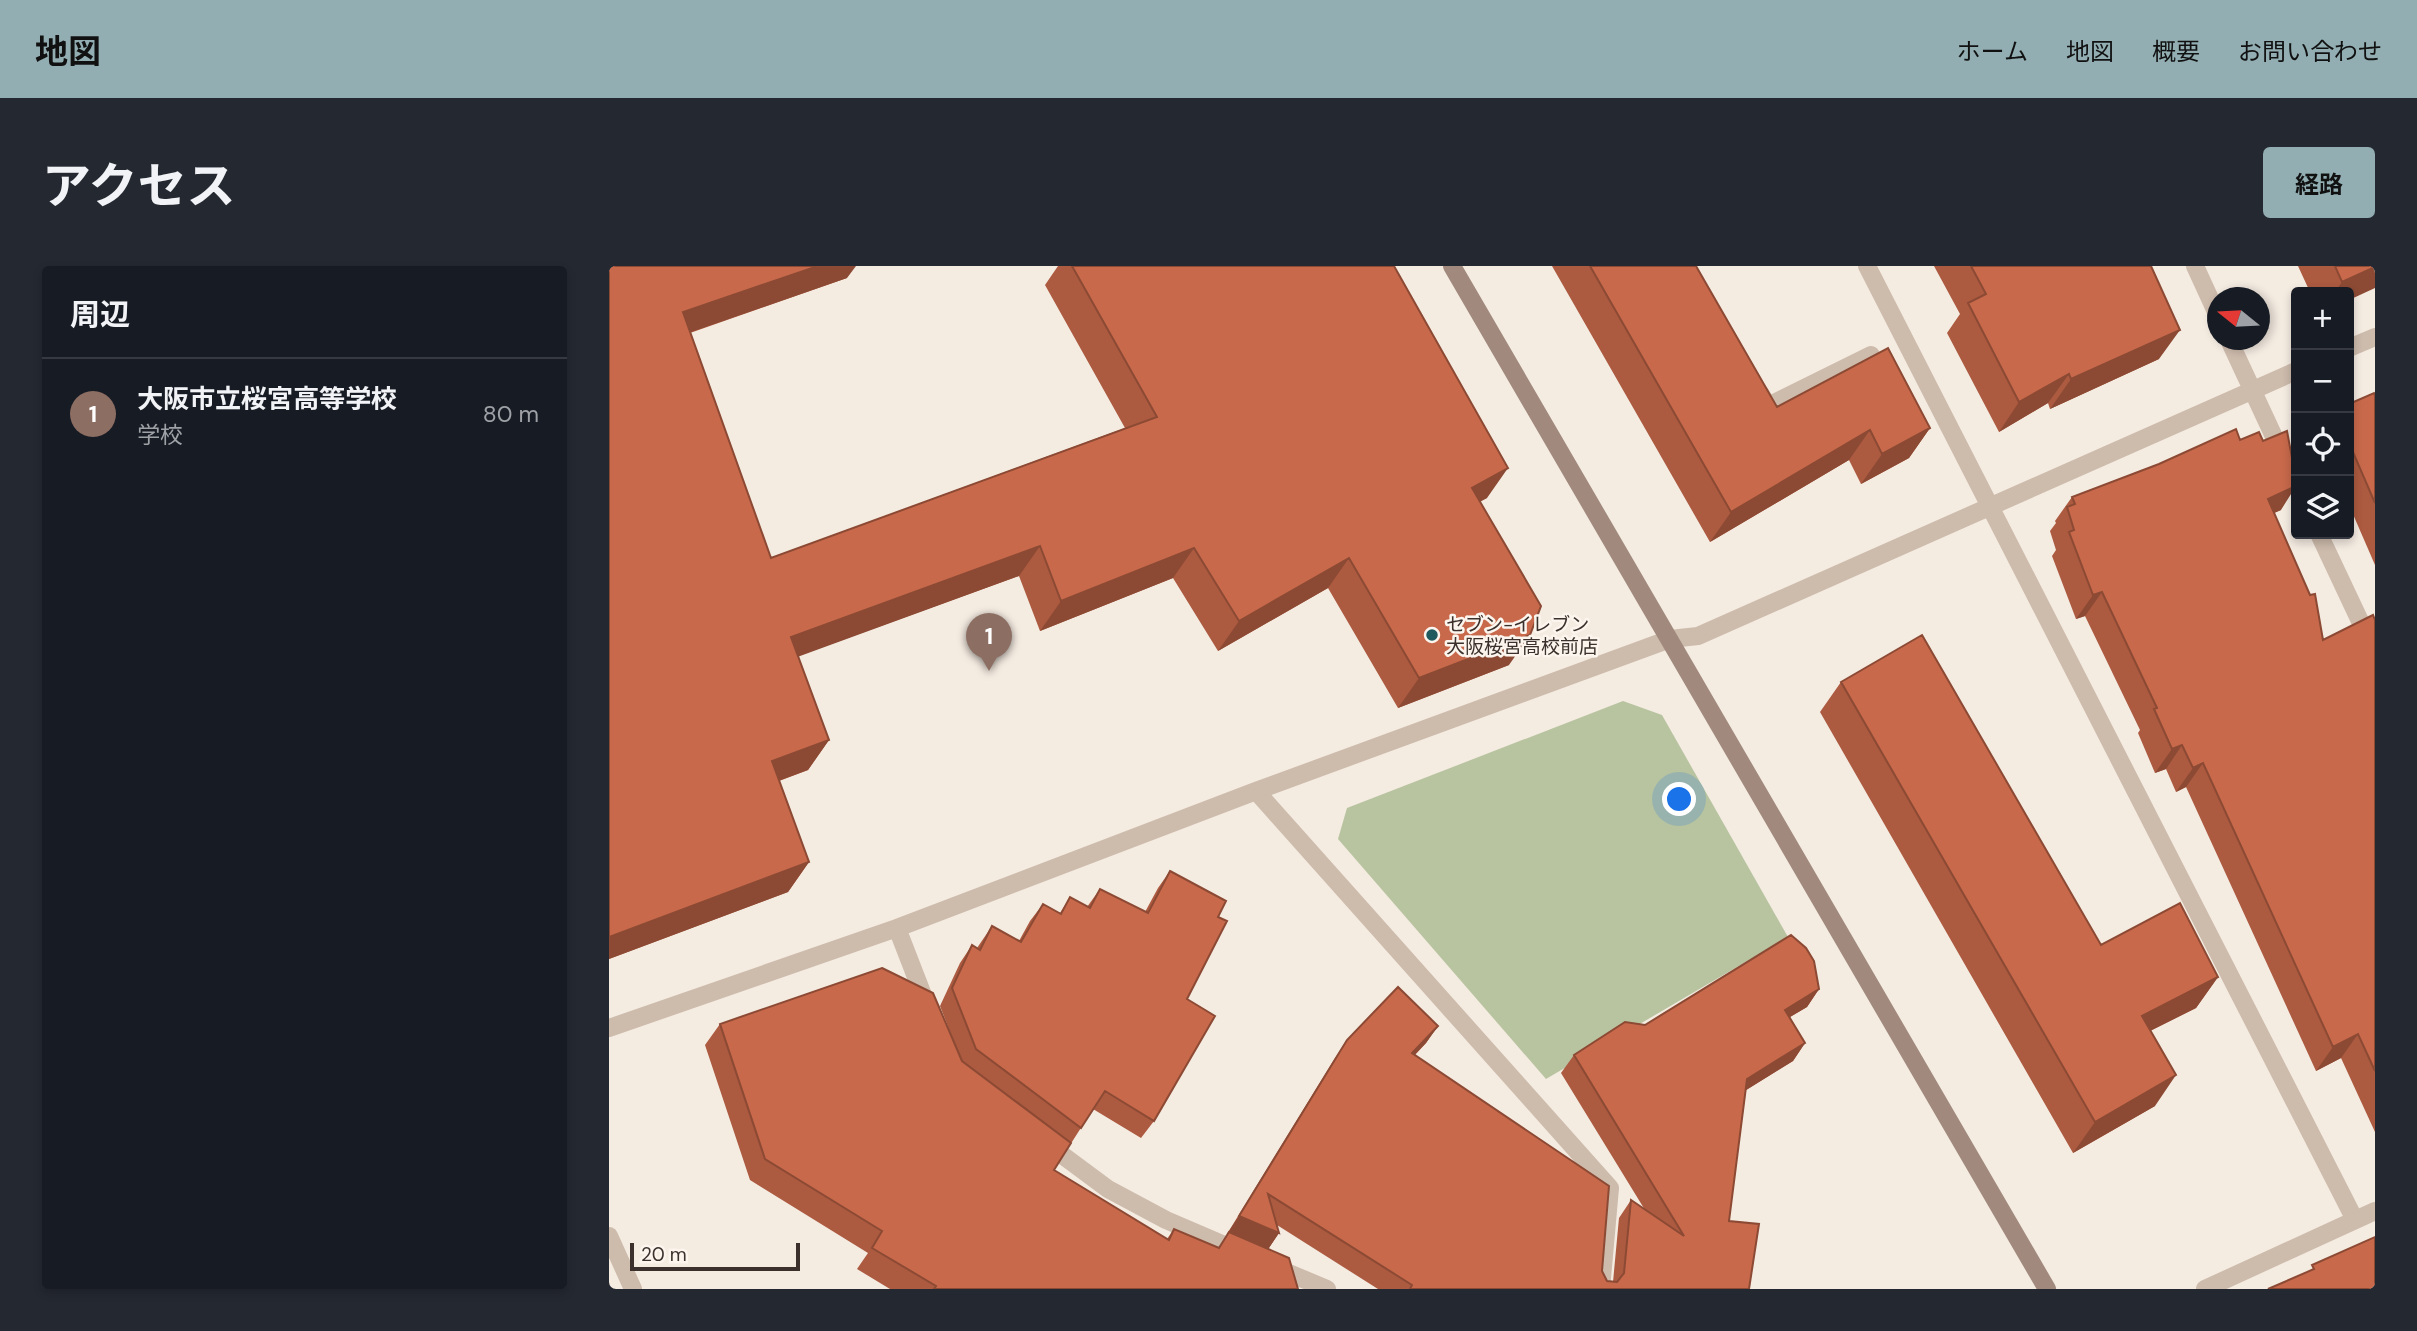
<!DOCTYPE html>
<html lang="ja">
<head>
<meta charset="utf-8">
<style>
  body { margin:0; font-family:"DM Sans","Noto Sans JP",sans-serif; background:#242831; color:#f1f3f6 }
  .controls { position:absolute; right:21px; top:21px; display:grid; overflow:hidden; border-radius:7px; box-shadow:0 4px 10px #0003 }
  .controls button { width:63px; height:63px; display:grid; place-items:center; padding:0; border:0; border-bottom:2px solid #363941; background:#171b24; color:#f1f3f6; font:35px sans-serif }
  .compass { position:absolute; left:1598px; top:21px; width:63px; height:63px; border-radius:50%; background:#171b24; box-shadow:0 4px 10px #0003; rotate:288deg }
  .scale { position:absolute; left:21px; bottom:18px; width:170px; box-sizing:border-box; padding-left:7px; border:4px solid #3b302b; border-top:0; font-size:19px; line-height:24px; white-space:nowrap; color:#3b302b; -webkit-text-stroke:5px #fbf5ee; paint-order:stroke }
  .you { position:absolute; left:1071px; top:534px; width:24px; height:24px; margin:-18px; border:5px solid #fff; border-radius:50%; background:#1a73e8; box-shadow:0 0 0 10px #1a73e833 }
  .badge { display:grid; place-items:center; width:46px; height:46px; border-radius:50%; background:#92aeb2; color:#fff; font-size:23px; font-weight:700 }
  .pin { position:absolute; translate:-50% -58px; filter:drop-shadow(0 2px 4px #0008) }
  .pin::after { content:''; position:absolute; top:37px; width:24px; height:21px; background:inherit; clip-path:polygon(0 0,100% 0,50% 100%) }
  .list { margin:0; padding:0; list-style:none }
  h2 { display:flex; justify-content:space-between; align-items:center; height:91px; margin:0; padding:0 28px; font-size:30px }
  h2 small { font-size:23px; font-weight:400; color:#9ea1a6 }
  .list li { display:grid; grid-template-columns:46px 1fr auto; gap:21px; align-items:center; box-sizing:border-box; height:112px; padding:0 28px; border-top:2px solid #363941 }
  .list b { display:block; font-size:26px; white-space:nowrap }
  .list p { margin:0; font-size:23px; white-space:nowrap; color:#9ea1a6 }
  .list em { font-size:23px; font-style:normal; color:#9ea1a6 }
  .icon { flex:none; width:38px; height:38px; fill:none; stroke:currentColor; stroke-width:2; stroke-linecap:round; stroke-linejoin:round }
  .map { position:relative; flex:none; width:1766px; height:1023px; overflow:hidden; border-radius:7px }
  header { display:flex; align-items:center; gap:42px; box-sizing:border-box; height:98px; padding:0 35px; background:#92aeb2; color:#111 }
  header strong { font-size:33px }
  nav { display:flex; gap:38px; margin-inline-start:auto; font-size:24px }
  .intro { display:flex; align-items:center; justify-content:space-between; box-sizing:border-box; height:168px; padding:0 42px }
  h1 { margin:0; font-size:49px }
  .button { padding:18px 32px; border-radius:7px; background:#92aeb2; color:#111; font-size:24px; font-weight:700 }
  main { display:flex; gap:42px; padding:0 42px }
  aside { flex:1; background:#171b24; border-radius:7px; box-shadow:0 4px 10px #0003 }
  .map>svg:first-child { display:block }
  .green { fill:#b8c4a0 }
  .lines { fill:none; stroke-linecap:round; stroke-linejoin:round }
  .lane { stroke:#cdbbac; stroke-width:18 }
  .street { stroke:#cdbbac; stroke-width:18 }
  .secondary { stroke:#a18a7d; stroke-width:18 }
  .wall { fill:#ac5a40 }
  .shaded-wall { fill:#8c4a34 }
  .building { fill:#c8694b; stroke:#8c4a34; stroke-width:2 }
  .poi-dot { fill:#1f5a5e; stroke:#fbf5ee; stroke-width:2.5 }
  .labels { text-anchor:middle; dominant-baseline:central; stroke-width:5; stroke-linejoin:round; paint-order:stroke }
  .poi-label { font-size:19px; fill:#3b302b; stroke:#fbf5ee; text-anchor:start }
</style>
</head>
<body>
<header>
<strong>地図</strong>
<nav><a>ホーム</a><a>地図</a><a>概要</a><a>お問い合わせ</a></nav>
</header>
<div class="intro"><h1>アクセス</h1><a class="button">経路</a></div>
<main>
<aside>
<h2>周辺<small></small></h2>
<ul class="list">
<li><span class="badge" style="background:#8d6e63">1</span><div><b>大阪市立桜宮高等学校</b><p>学校</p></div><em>80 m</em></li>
</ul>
</aside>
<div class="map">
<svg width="1766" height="1023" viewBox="0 0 1766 1023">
  <rect width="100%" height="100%" fill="#f4ebe1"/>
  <path class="green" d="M1014,435l39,14 126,222 -242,142 -208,-240 9,-31z"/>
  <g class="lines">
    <path class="lane" d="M1151,127l8,13 103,-51"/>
    <path class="street" d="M1258,0l488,954
      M1586,0l22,48
      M1620,74l67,144
      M1740,82l26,-11
      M1710,268l56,119
      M647,525l354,397 -9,101
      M288,662l31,80
      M0,762l288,-100 359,-137 414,-152 28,-3 598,-265
      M437,877l62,46 58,31 77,33
      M0,970l24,53
      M663,1000l55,23
      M1596,1023l170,-78"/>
    <path class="secondary" d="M843,0l595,1023"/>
  </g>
  <path class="wall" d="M0,0l238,12 -157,55 81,225 354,-130 -80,-143 13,-19h336l93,232 -7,3 29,164 -111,43 -70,-120 -110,63 -45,-73 -133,53 -21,-55 -221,80 31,84 -21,30 -29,11 30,81 -21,30 -179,67z
    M943,0h144l81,141 153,21 -21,30 -48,26 -12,-24 -139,82z
    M1325,0h217l8,93 -109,50 -2,-6 -49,29 -52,-99 13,-19z
    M1689,0h77l-26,26h-39z
    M1766,130v169l-26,-60v-101z
    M1631,174l41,70 -7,3 49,127 52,-20v512l-34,-74 -25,13 -130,-284 -10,5 -10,-23 -11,4 -17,-40 2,-3 -55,-114 -9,3 -24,-63 4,-6 -6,-19 6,-8 -1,-2 17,-24z
    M1232,416l260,263 117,32 -22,31 -46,23 5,75 -82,47 -253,-441z
    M561,605l48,46 -31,82 -33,122 -13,17 -48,-29 -39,61 113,69 7,-10 44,19 10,-14h-1l108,-176 12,-18 91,-14 -12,17 -11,12 187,216 5,10 6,1 6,-64 12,-18 14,10 -84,-137 13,-18 71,-30 174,-36 -12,18 -17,10 15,26 -12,18 -47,29 -17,131 20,68h-371l-101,-64 2,8 -11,16 30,40h-408l-33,-20 11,-16 -118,-73 -45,-135 15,-21 238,28 -18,-46 20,-43 12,-18 5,3 15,-22 27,15 11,-20 13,-17 17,9 10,-16 17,10 13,-18 45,23 13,-24z"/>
  <path class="shaded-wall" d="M209,0h38l-9,12 -185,64 21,-30z
    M1766,1v21l-26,12v-8h-14l7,-10z
    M1571,64l-21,29 -109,50 21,-30z
    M1460,108l-21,29 -49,29 20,-30z
    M1321,162l-21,30 -48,26 21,-30z
    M1261,164l-21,30 -139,82 21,-30z
    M899,202l-21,30 -36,20 21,-30z
    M1687,220l-15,24 -30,13 17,-24z
    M431,280l-21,30 -249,91 21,-30z
    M585,282l-21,30 -133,53 21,-30z
    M740,292l-21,30 -110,63 21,-30z
    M1493,326l-17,24 -9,3 17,-24z
    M921,369l-21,30 -111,43 21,-30z
    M220,474l-21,30 -57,21 21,-30z
    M1573,479l-16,24 -11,4 17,-24z
    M1594,497l-17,24 -10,5 17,-24z
    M200,596l-21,30 -179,67v-22z
    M1609,711l-22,31 -76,38 22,-30z
    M1210,723l-12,18 -34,20 12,-17z
    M829,760l-12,17 -26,27 12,-17z
    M1749,768l-17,24 -25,13 17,-24z
    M1196,777l-12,18 -58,36 12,-18z
    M1567,809l-21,31 -82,47 22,-31z
    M630,950l40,17 -12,18 -40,-17z"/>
  <path class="building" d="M0,0h209l-135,46 88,246 386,-141 -85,-151h322l114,202 -36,20 69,118 -11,29 -111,43 -70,-120 -110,63 -45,-73 -133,53 -21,-55 -249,91 38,103 -57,21 37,101 -200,75z
    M981,0h106l81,141 111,-59 42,80 -48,26 -12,-24 -139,82z
    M1362,0h180l29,64 -109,49 -2,-5 -50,28 -51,-99 18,-9z
    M1726,0h40v1l-33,15z
    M1765,127l1,3v107l-26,-60v-39z
    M1627,163l4,11 19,-8 4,9 24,-10 9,48v7l-28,13 42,96 5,-1 8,46 50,-25 2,5v451l-17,-37 -25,13 -130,-284 -10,5 -11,-23 -10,4 -18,-40 3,-1 -55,-116 -9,3 -24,-63 5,-2 -7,-23 8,-3 -3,-7 87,-33z
    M1313,369l179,310 79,-42 38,74 -76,39 34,59 -81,47 -254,-440z
    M561,605l56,30 -8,16 9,4 -40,78 28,17 -61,105 -49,-30 -24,37 -105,-79 -24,-61 20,-43 8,5 12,-24 29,16 22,-38 18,10 9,-17 20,11 10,-19 48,24z
    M1182,669l15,13 8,13 5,28 -34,21 20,33 -58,36 -18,142 30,3 -10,65h-339l2,-4 -144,-91 11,39 -40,-17 108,-176 51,-53 40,39 -26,27 197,133 -7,85 5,10 10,1 7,-9 7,-73 53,36 -110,-181 51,-33 20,3z
    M273,702l51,25 29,68 109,82 -17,27 115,70 5,-11 45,19 10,-16 60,26 9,31h-364l2,-3 -64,-38 10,-17 -117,-72 -45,-135z
    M1766,971v52h-107l46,-20 -2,-4z"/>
  <circle class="poi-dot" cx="823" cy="369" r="7"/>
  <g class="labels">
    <g class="poi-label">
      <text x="837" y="358">セブン-イレブン<tspan x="837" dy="22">大阪桜宮高校前店</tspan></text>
    </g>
  </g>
</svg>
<div class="controls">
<button>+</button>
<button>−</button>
<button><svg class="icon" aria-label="locate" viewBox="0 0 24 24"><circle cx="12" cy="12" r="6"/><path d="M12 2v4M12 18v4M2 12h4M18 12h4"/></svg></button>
<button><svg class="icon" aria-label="layers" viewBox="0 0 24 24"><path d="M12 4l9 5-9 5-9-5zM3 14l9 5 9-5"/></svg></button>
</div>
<svg class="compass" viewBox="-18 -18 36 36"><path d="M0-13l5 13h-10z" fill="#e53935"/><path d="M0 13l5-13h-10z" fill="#9ea1a6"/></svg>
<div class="scale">20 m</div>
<div class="you"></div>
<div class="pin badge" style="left:380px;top:405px;background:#8d6e63">1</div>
</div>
</main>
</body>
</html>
